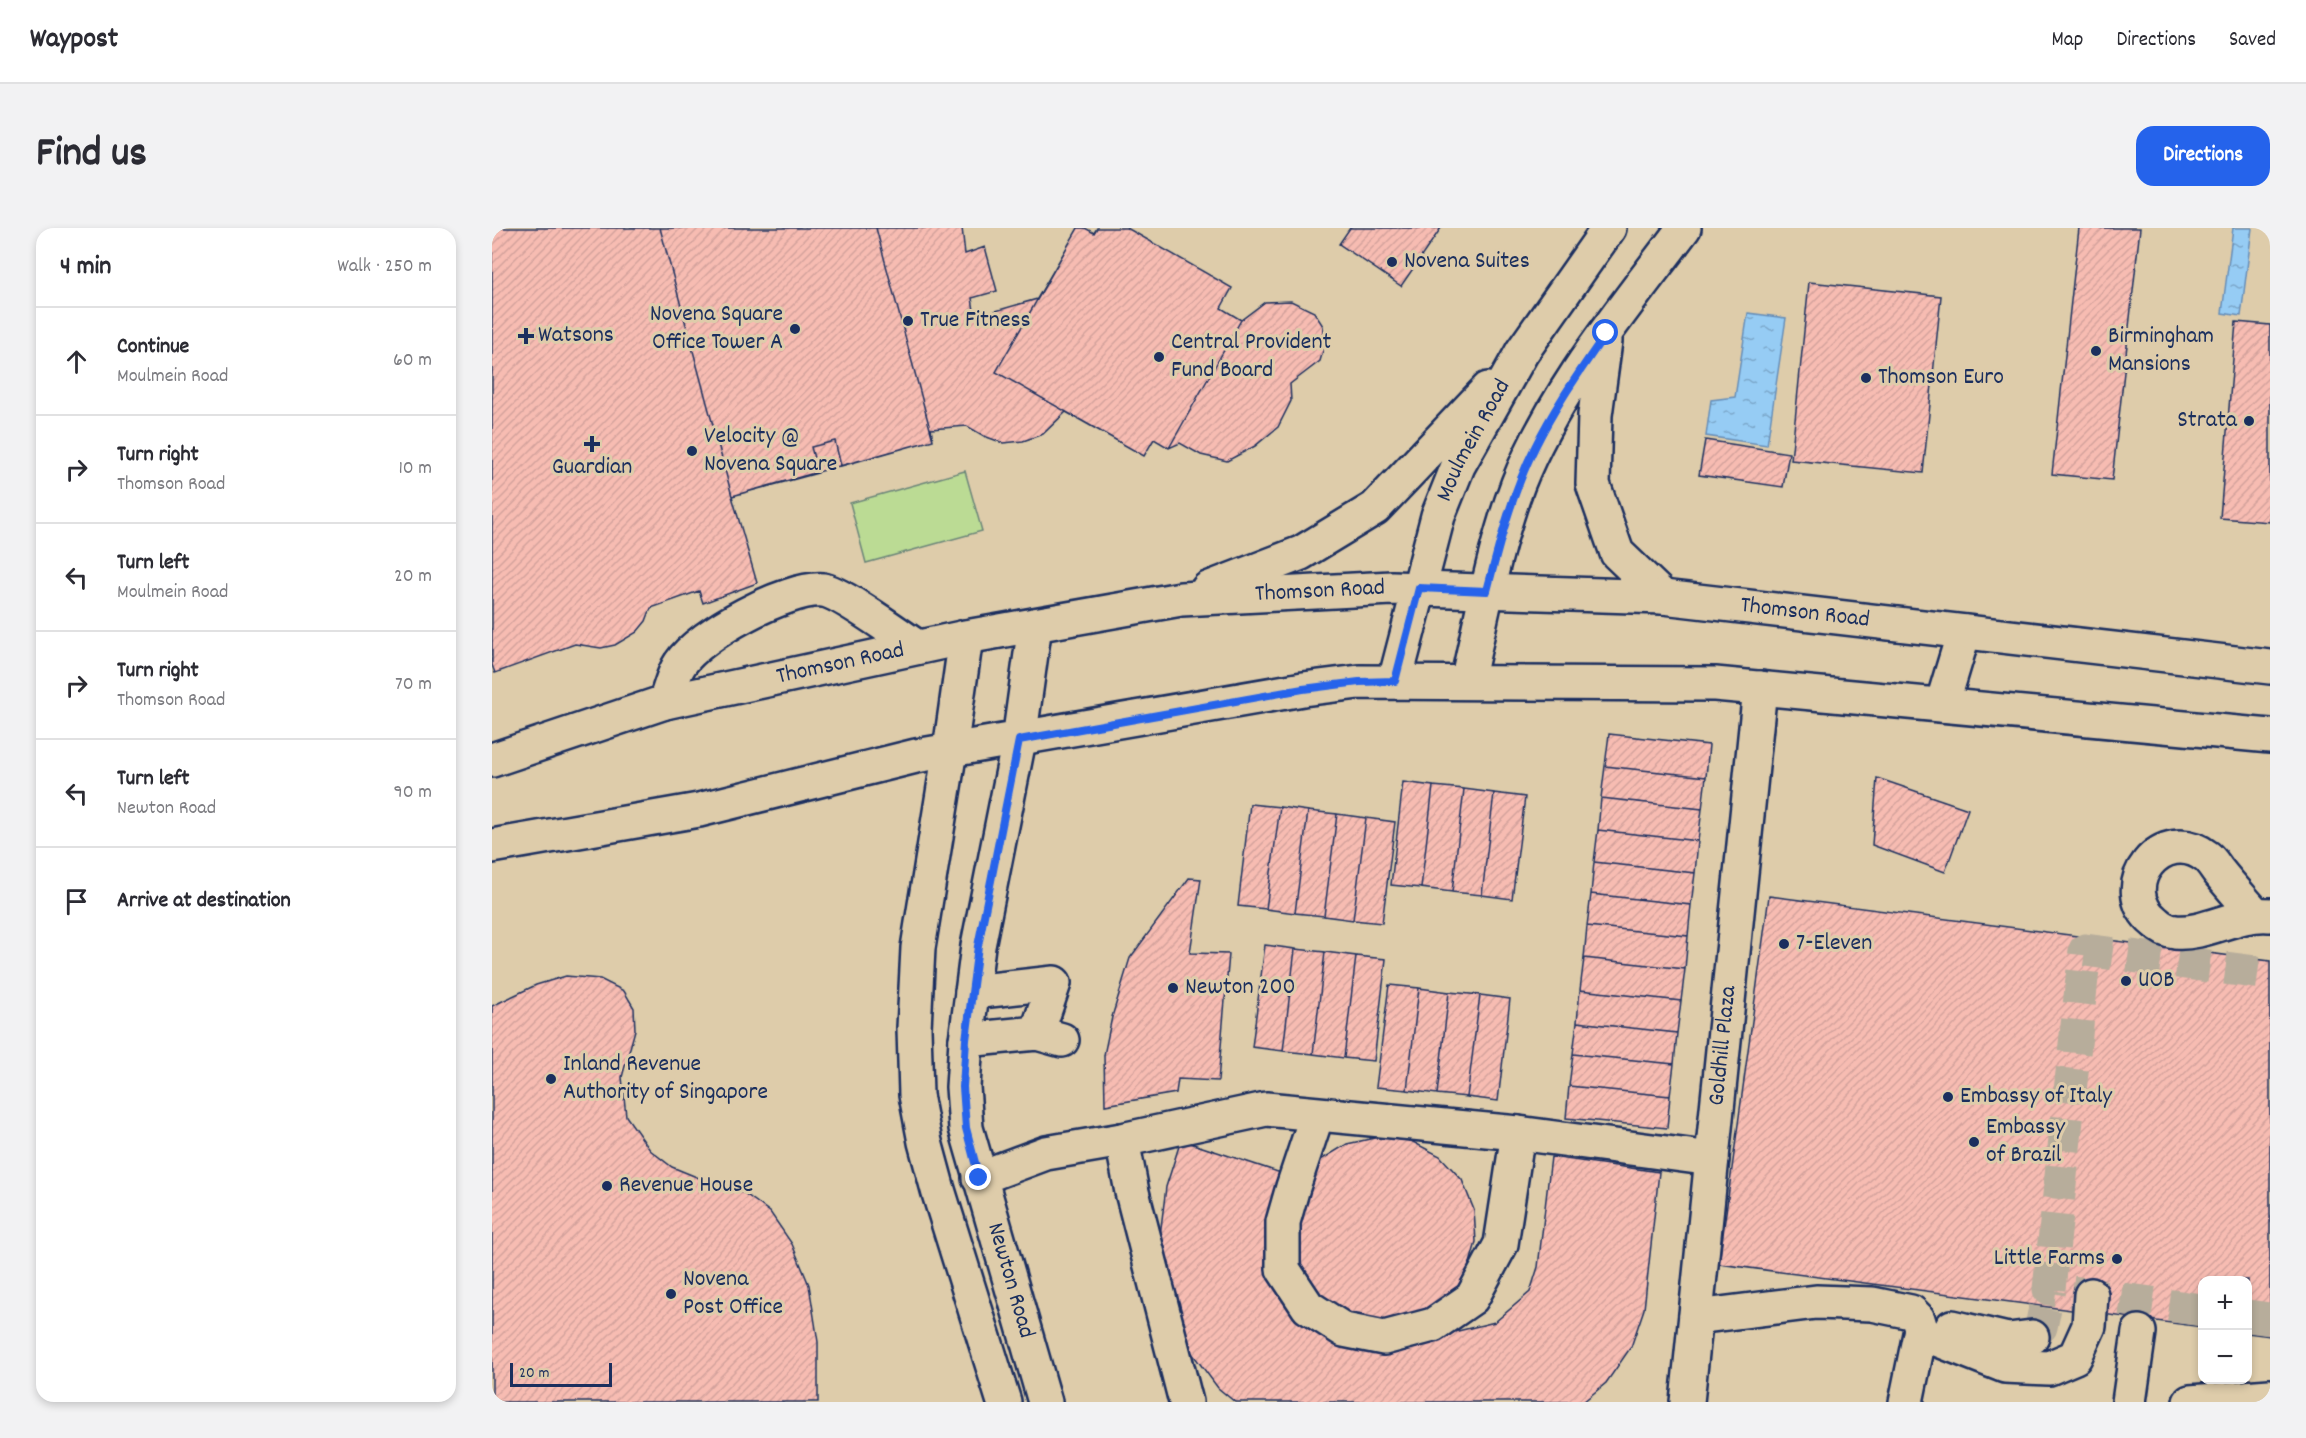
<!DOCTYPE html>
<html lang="en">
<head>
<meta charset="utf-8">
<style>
  body { margin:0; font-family:Dekko,sans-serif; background:#f2f2f3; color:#2b2b33 }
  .controls { position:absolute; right:18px; bottom:18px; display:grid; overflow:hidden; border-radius:12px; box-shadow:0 3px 9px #0003 }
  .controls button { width:54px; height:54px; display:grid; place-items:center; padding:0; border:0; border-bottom:2px solid #e1e1e2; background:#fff; color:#2b2b33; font:30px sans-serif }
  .scale { position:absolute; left:18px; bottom:15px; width:102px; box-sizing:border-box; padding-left:6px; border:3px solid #1b2f5e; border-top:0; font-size:16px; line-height:21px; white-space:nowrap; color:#1b2f5e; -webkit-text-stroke:4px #deccaa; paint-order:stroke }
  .stop { position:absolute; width:18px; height:18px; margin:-14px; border:4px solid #2563eb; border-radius:50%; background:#fff }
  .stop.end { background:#2563eb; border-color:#fff; box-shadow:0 2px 6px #0008 }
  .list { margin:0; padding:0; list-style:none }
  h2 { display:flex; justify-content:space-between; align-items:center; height:78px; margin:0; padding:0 24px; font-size:26px }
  h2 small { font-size:20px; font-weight:400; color:#7c7c81 }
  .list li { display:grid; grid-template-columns:39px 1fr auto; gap:18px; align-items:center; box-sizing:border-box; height:108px; padding:0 24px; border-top:2px solid #e1e1e2 }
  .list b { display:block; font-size:22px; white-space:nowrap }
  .list p { margin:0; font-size:20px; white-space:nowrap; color:#7c7c81 }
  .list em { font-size:20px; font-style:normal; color:#7c7c81 }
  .icon { flex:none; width:33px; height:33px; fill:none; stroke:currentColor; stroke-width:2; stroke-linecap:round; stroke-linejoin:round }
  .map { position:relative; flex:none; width:1778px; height:1174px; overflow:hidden; border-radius:18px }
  header { display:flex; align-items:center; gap:36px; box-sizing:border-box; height:84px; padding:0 30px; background:#fff; border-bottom:2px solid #e1e1e2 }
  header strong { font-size:28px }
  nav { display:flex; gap:33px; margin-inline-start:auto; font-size:21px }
  .intro { display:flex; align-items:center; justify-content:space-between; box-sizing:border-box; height:144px; padding:0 36px }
  h1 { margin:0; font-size:42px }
  .button { padding:15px 27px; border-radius:18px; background:#2563eb; color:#fff; font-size:21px; font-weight:700 }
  main { display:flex; gap:36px; padding:0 36px }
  aside { flex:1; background:#fff; border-radius:18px; box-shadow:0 3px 9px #0003 }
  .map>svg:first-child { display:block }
  .park { fill:#bbdb94; stroke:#6b8579; stroke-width:1.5 }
  .water { fill:url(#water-ripples); stroke:#658db8; stroke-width:1.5 }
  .building { fill:url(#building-hatch); stroke:#1b2f5e; stroke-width:1.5 }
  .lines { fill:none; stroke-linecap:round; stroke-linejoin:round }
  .minor-tunnel { stroke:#b7ad9b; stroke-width:33; stroke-dasharray:33 16; stroke-linecap:butt }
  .minor-casing { stroke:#1b2f5e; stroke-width:38 }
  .major-casing { stroke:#1b2f5e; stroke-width:38 }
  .minor { stroke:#deccaa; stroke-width:33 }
  .major { stroke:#deccaa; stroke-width:33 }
  .route { stroke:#2563eb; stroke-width:8 }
  .poi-dot { fill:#1b2f5e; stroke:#deccaa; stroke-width:2 }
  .labels { text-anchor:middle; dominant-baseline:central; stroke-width:6; stroke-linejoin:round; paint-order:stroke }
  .poi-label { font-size:24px; fill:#1b2f5e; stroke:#deccaa; text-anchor:start }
  .street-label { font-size:24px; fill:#1b2f5e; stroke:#deccaa }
</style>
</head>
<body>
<header>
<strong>Waypost</strong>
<nav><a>Map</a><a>Directions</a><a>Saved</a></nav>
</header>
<div class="intro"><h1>Find us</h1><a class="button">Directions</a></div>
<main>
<aside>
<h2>4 min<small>Walk · 250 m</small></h2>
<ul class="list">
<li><svg class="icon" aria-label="ahead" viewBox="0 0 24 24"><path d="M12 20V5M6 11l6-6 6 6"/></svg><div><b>Continue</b><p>Moulmein Road</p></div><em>60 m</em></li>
<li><svg class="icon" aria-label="right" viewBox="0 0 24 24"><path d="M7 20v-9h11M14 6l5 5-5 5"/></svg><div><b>Turn right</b><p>Thomson Road</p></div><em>10 m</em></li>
<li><svg class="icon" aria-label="left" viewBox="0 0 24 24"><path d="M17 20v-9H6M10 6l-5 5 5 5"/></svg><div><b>Turn left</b><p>Moulmein Road</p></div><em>20 m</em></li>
<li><svg class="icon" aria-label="right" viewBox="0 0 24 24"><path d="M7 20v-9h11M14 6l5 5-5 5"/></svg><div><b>Turn right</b><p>Thomson Road</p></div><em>70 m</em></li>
<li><svg class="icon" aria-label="left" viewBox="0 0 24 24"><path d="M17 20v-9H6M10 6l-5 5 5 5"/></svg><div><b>Turn left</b><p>Newton Road</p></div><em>90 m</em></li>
<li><svg class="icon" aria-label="arrive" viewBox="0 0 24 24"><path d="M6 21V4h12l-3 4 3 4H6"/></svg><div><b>Arrive at destination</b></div></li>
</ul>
</aside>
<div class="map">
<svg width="1778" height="1174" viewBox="0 0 1778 1174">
  <defs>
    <pattern id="water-ripples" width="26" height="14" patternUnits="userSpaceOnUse" patternTransform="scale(1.5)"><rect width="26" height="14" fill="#96ccf4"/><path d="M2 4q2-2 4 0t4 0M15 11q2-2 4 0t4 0" fill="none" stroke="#7aa6c9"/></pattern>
    <pattern id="building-hatch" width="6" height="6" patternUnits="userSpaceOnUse" patternTransform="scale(1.5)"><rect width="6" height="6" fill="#f7bcb2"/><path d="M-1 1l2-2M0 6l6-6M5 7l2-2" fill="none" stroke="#d3a29c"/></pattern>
  </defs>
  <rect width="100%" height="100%" fill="#deccaa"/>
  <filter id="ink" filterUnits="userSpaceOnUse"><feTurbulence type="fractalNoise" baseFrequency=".0167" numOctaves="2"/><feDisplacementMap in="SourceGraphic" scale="12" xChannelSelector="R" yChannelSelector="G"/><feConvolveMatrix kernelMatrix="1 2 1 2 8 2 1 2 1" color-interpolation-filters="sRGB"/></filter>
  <g filter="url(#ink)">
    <path class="park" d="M473,243l17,60 -116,32 -16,-60z"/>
    <path class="water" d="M1741,0h19l-11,88 -19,-3z
      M1256,85l38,5 -19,127 -61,-9 5,-36 24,-3z"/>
    <path class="building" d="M0,0h470l3,26 20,-7 12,44 -25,7 3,19 62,-18 41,-71h7l9,5 3,-5h30l105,60 -11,20 20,12 24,-18 26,-1 23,11 9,14 2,18 -5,17 -30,23 1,17 -13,26 -23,19 -28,15 -26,-6 -21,-12 -11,5 -15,-9 -10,17 -78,-44 -23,22 -20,7 -20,2 -19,-7 -17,-10 -36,3 2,11 -201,56 25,87 -54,20 -4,-12 -48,17 -5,13 -9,11 -22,13 -14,3 -26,-4 -80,29 -3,-8z
      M168,0h216l57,212 -92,26 -6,-25 -24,6 7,26 -86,23z
      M586,0h7l9,5 3,-5h30l105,60 -11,20 20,12 -72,128 -15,-9 -10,17 -148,-84z
      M858,0h91l-40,58 -62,-42z
      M1587,0h61l-28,252 -60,-6z
      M1317,54l132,14 -18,177 -132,-13z
      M1744,94l34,3v197l-50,-4z
      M1213,212l84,13 -6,34 -84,-12z
      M1117,506l100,11 -3,32 -101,-11z
      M1113,538l101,11 -4,32 -101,-11z
      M1385,550l91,31 -23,63 -73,-27z
      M911,554l30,4 -12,102 -30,-3z
      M941,558l31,3 -12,103 -31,-4z
      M972,561l30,4 -12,102 -30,-3z
      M1002,565l31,4 -13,102 -30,-4z
      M1109,570l101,11 -4,32 -100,-11z
      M758,576l30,3 -14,102 -28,-3z
      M788,579l28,4 -13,102 -29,-4z
      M816,583l29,3 -13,102 -29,-3z
      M845,586l29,4 -13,102 -29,-4z
      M874,590l29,4 -13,101 -29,-3z
      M1106,602l100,11 -3,32 -101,-11z
      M1102,634l101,11 -4,32 -100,-11z
      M697,650l12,1 -11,74 39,1 -11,127 -40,-2 -2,14 -71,12 -1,-50 8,-38 18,-59z
      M1099,666l100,11 -3,31 -101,-10z
      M1277,668l501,65v375l-22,-3v-53h-46v47l-483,-63z
      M1095,698l101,10 -3,33 -101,-11z
      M773,717l30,4 -12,102 -31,-4z
      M803,721l30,3 -12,102 -30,-3z
      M833,724l31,4 -12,102 -31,-4z
      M864,728l30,3 -12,102 -30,-3z
      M1092,730l101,11 -4,32 -101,-11z
      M74,748l34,3 24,12 10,17 1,22 -13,47 4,39 24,34 22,17 27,11 45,15 26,19 22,32 17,41 9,57v60h-326v-396l44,-21z
      M897,757l30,3 -12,102 -31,-3z
      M927,760l30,4 -12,102 -30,-4z
      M1088,762l101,11 -4,32 -100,-11z
      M957,764l31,3 -13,102 -30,-3z
      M988,767l30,4 -12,102 -31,-4z
      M1085,794l100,11 -3,31 -101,-10z
      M1081,826l101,10 -4,32 -101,-10z
      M1077,858l101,10 -3,32 -101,-10z
      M887,909l32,4 29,15 22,24 12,30 2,32 -9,32 -19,26 -36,22h-62l-49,-41 -12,-63 10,-31 20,-26 28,-17z
      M689,912l103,34 -12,92 116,82 107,-26 35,-30 8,-25 13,-110 108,15 -15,137 -13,38 -25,36 -23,19h-348l-17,-14 -32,-43 -26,-109 6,-49z"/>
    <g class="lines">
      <path class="minor-tunnel" d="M1710,1082l-153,-21 36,-339 185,24
        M1756,1088l22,3
        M1540,1109l9,-10 8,-38"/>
      <g class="minor-casing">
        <g id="minor">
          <path d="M173,474c5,-12 8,-28 15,-38 20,-30 107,-77 143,-74 17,2 76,45 94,57"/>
          <path d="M1450,477l22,-73"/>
          <path d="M1763,686c-12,-14 -25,-28 -36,-42 -4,-5 -7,-11 -12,-15 -44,-35 -96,30 -52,65 5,5 13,9 20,10 30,3 62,-20 95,-17"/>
          <path d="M480,764l82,-9 -17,50"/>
          <path d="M474,812l71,-7 25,7"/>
          <path d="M825,887l-24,72 -10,35v47l25,38 36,23 40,8 49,-13 39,-27 29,-54 17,-111"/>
          <path d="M630,912l10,52 54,210"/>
          <path d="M487,950l67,-25 76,-13 144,-31 252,24 194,26"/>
          <path d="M1204,1089l120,-15 56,2 39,8 7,7 3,10 -15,73"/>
          <path d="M1460,1099l56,13 24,-3"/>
          <path d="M1429,1105l84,33 44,2 26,-11 14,-31 2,-31"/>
          <path id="s1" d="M1195,1174l73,-714"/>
          <path d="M1637,1174l10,-70"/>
          <path d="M1698,1174l80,-6"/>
        </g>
      </g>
      <g class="major-casing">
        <g id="major">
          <path d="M1113,113l-10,74 -2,69 24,69 46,44"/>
          <path d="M716,361l93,-36 74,-45 113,-119"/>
          <path id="s2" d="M543,397l-16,115 -41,206 -12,94 -3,47 3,41 79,274"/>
          <path d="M474,409l-16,113 -32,198 -4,80 2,67 9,47 13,48 66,212"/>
          <path id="s3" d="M903,453l43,-165 20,-50 64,-114 87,-124"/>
          <path d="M975,454c15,-66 27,-135 51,-198 37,-94 107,-177 166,-256"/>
          <path id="s4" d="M0,532l173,-58 301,-65 215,-38 211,-11 271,9 607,70"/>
          <path d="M0,618l207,-36 217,-54 387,-67 56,-7 356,2 555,52"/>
        </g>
      </g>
      <use href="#minor" class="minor"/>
      <use href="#major" class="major"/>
    </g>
  </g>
  <g class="lines" filter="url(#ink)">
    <path class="route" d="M487,950l-13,-50 -3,-41 3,-47 12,-94 41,-206 284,-51 56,-7 36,-1 24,-93 68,3c13,-50 25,-98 48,-144 20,-41 46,-77 71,-114"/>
  </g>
  <g class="poi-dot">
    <circle cx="900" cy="34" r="6"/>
    <circle cx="416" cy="93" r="6"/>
    <circle cx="303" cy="101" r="6"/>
    <path d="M31 99h6v6h6v6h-6v6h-6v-6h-6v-6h6z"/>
    <circle cx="1604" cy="123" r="6"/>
    <circle cx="667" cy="129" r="6"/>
    <circle cx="1374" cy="150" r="6"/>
    <circle cx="1757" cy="193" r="6"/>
    <path d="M97 207h6v6h6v6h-6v6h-6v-6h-6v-6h6z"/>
    <circle cx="200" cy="223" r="6"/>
    <circle cx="1292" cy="716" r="6"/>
    <circle cx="1634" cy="753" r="6"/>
    <circle cx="681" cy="760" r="6"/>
    <circle cx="59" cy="851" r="6"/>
    <circle cx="1456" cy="869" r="6"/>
    <circle cx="1482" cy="914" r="6"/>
    <circle cx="115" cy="958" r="6"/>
    <circle cx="1625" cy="1031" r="6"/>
    <circle cx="179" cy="1066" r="6"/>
  </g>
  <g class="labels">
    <g class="poi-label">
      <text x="912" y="34">Novena Suites</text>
      <text x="291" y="87" text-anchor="end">Novena Square<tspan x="291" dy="28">Office Tower A</tspan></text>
      <text x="428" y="93">True Fitness</text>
      <text x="46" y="108">Watsons</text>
      <text x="1616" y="109">Birmingham<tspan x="1616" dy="28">Mansions</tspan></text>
      <text x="679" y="115">Central Provident<tspan x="679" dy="28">Fund Board</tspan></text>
      <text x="1386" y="150">Thomson Euro</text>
      <text x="1745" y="193" text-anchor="end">Strata</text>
      <text x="212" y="209">Velocity @<tspan x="212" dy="28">Novena Square</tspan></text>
      <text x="100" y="240" text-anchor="middle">Guardian</text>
      <text x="1304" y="716">7-Eleven</text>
      <text x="1646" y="753">UOB</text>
      <text x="693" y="760">Newton 200</text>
      <text x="71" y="837">Inland Revenue<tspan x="71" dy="28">Authority of Singapore</tspan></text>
      <text x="1468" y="869">Embassy of Italy</text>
      <text x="1494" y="900">Embassy<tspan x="1494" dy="28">of Brazil</tspan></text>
      <text x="127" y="958">Revenue House</text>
      <text x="1613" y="1031" text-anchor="end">Little Farms</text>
      <text x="191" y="1052">Novena<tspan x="191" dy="28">Post Office</tspan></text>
    </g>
    <g class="street-label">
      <text stroke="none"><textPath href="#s3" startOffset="254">Moulmein Road</textPath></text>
      <text stroke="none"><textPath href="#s4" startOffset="848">Thomson Road</textPath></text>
      <text stroke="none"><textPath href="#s4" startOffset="1334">Thomson Road</textPath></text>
      <text stroke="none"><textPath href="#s4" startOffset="362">Thomson Road</textPath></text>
      <text stroke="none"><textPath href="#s1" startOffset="358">Goldhill Plaza</textPath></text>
      <text stroke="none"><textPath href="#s2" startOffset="668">Newton Road</textPath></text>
    </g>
  </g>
</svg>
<div class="controls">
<button>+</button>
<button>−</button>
</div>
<div class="scale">20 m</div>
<div class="stop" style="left:1114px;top:105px"></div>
<div class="stop end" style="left:487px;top:950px"></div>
</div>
</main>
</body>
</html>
